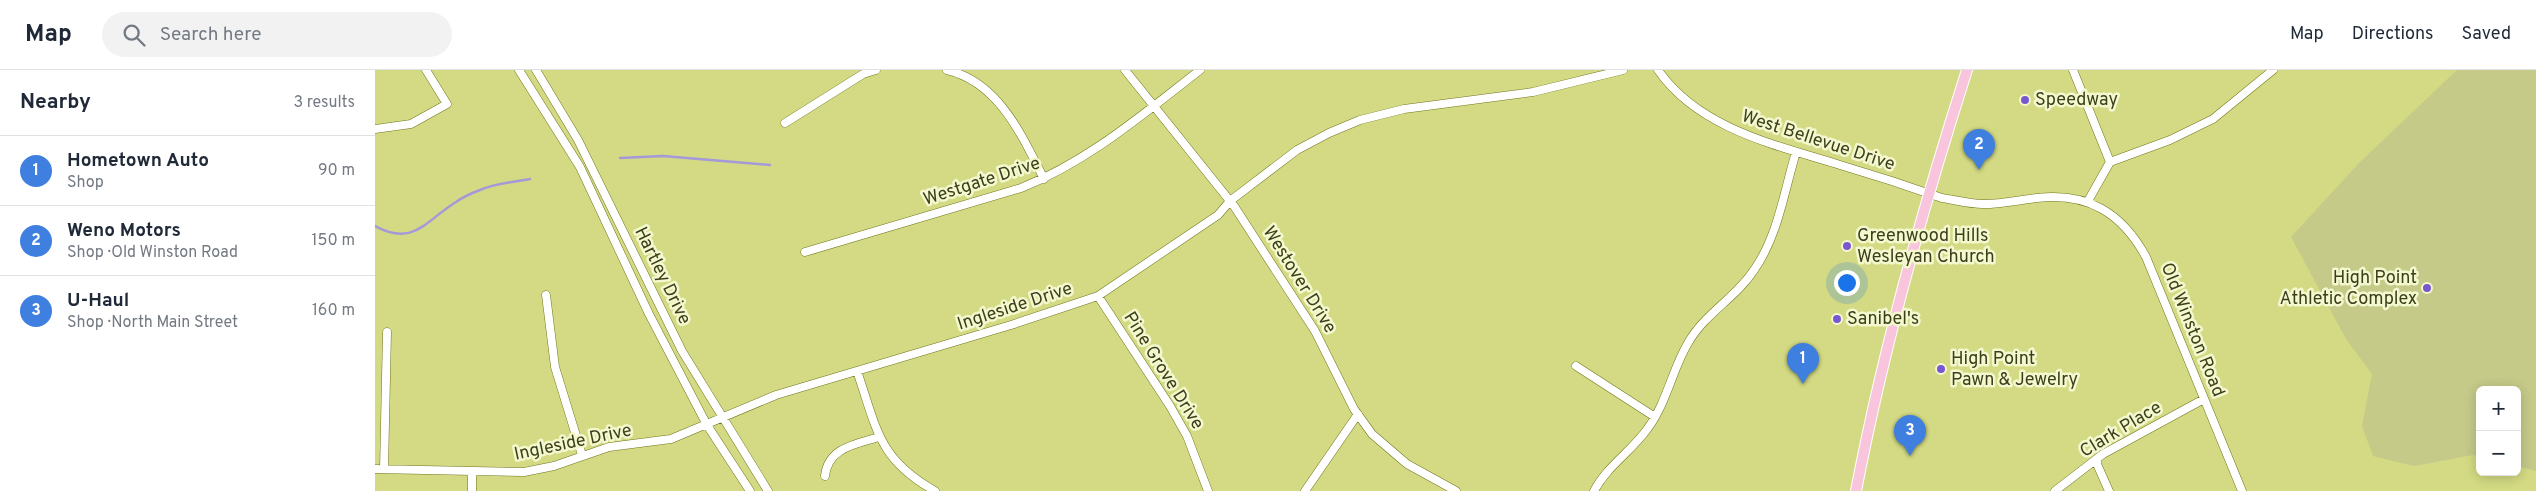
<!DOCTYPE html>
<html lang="en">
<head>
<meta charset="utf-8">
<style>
  body { margin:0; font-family:Overpass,sans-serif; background:#f2f2f3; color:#1f2937 }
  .controls { position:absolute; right:15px; bottom:15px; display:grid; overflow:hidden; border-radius:8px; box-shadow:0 2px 12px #0003 }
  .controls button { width:45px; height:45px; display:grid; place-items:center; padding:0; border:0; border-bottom:1px solid #e0e1e3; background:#fff; color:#1f2937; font:25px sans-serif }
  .you { position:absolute; left:1471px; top:212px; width:18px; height:18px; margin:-12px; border:4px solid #fff; border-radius:50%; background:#1a73e8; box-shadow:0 0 0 8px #1a73e833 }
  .badge { display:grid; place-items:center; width:32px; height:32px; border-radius:50%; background:#2563eb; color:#fff; font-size:16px; font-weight:700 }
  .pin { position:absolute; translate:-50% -41px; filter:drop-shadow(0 1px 2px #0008) }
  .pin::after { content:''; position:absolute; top:26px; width:18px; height:15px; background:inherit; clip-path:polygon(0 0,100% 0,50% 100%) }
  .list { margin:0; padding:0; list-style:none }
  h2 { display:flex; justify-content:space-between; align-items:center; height:65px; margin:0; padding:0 20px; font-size:21px }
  h2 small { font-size:16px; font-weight:400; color:#747a83 }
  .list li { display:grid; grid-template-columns:32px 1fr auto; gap:15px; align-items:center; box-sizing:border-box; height:70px; padding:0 20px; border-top:1px solid #e0e1e3 }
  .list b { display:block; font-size:19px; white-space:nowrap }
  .list p { margin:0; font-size:16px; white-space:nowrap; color:#747a83 }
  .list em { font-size:16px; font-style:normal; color:#747a83 }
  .icon { flex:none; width:28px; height:28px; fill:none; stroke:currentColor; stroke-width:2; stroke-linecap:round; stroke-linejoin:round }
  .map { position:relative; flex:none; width:2161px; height:421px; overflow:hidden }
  header { display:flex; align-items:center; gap:30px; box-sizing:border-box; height:70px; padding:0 25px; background:#fff; border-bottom:1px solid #e0e1e3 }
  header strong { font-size:24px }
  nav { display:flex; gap:28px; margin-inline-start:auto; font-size:18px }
  .search { width:350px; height:45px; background:#f2f2f3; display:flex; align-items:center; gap:12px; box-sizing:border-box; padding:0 18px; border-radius:28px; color:#747a83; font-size:19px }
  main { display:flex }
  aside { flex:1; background:#fff }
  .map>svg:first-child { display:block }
  .green { fill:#c5ca89 }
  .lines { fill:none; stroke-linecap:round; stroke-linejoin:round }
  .stream { stroke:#a599d9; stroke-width:2.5 }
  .minor-casing { stroke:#72761b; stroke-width:9 }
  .major-casing { stroke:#fff; stroke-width:12 }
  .minor { stroke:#fff; stroke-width:8 }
  .major { stroke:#f8c5dc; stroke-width:10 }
  .poi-dot { fill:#7957d1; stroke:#f3f8ce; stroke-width:2 }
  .labels { text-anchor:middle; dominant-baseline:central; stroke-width:5; stroke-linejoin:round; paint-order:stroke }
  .poi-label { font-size:18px; fill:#3d3f1b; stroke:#f3f8ce; text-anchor:start }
  .street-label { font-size:18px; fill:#3d3f1b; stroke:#f3f8ce }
</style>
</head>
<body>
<header>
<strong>Map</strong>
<div class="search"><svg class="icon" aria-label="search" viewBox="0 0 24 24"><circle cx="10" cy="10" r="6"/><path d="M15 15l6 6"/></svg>Search here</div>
<nav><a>Map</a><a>Directions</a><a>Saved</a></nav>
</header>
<main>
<aside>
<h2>Nearby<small>3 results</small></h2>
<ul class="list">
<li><span class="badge" style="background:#3f7fe0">1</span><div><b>Hometown Auto</b><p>Shop</p></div><em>90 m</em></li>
<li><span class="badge" style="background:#3f7fe0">2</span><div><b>Weno Motors</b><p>Shop · Old Winston Road</p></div><em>150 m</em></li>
<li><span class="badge" style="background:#3f7fe0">3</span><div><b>U-Haul</b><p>Shop · North Main Street</p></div><em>160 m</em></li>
</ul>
</aside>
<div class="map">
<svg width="2161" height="421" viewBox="0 0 2161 421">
  <rect width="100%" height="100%" fill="#d3da83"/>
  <path class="green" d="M2082,0h79v401l-19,-5v-76h-37v67l-7,-2 -59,11 -41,-10 -11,-30 10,-52 -26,-35 -55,-102 69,-75z"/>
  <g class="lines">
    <path class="stream" d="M245,88l43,-2 107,9
      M0,156c39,21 50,-5 81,-24 7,-5 16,-9 24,-12 15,-7 34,-8 50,-11"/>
    <g class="minor-casing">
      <path id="minor" d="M144,0l61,97 69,147 58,111 43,66
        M161,0l42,70 104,211 86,140
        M572,0c52,12 75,66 97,109
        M750,0l109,136 81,125 39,78 18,25 35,30 49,27
        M1283,0c41,59 118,75 182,95 34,10 68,21 102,33 13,2 28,6 41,6 19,0 36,-4 54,-6 51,-6 85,15 109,59l96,234
        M1698,0l37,92 -22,39
        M410,53l78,-49 13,-4
        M0,59l36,-5 36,-20 -21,-34
        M1735,92l60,-22 43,-21 60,-49
        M430,182l216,-64c68,-27 122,-74 179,-118
        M171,225l9,72 27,88
        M723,226l72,110 17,30 21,55
        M1201,296l79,51
        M482,301c20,58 21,88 78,120
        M1723,388l-1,6 12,27
        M0,399l149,3 30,-6 55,-19 62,-8 105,-44 235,-70 87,-29 120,-81 12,-14 67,-51 32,-17 31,-13 44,-11 129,-17 90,-22
        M9,399l3,-137
        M97,401v20
        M450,406c3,-29 32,-32 54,-39
        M930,421l53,-77
        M1219,421c13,-25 38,-40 54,-63 19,-26 24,-58 40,-85 17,-30 48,-45 66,-73 24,-34 30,-78 42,-118
        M1680,421l48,-37 101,-55"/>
    </g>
    <g class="major-casing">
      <path id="major" d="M1481,421c27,-141 67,-284 111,-421"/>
    </g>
    <use href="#minor" class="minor"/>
    <use href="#major" class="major"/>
  </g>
  <g class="poi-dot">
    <circle cx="1650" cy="30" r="5"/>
    <circle cx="1472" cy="176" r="5"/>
    <circle cx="2052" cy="218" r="5"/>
    <circle cx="1462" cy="249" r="5"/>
    <circle cx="1566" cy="299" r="5"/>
  </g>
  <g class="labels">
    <g class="poi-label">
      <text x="1660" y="30">Speedway</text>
      <text x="1482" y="166">Greenwood Hills<tspan x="1482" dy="21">Wesleyan Church</tspan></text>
      <text x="2042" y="208" text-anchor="end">High Point<tspan x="2042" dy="21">Athletic Complex</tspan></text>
      <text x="1472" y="249">Sanibel's</text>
      <text x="1576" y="289">High Point<tspan x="1576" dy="21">Pawn &amp; Jewelry</tspan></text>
    </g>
    <g class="street-label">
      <text transform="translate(1443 71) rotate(18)">West Bellevue Drive</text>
      <text transform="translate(607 112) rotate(-18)">Westgate Drive</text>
      <text transform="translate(287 206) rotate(64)">Hartley Drive</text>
      <text transform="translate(924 210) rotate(58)">Westover Drive</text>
      <text transform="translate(640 237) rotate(-18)">Ingleside Drive</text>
      <text transform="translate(1817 260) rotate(68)">Old Winston Road</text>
      <text transform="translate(788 301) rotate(58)">Pine Grove Drive</text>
      <text transform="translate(1746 360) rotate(-31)">Clark Place</text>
      <text transform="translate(198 373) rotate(-12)">Ingleside Drive</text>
    </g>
  </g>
</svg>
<div class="controls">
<button>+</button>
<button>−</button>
</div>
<div class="you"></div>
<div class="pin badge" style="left:1428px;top:314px;background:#3f7fe0">1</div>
<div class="pin badge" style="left:1604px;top:100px;background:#3f7fe0">2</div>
<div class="pin badge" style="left:1535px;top:386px;background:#3f7fe0">3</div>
</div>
</main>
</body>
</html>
